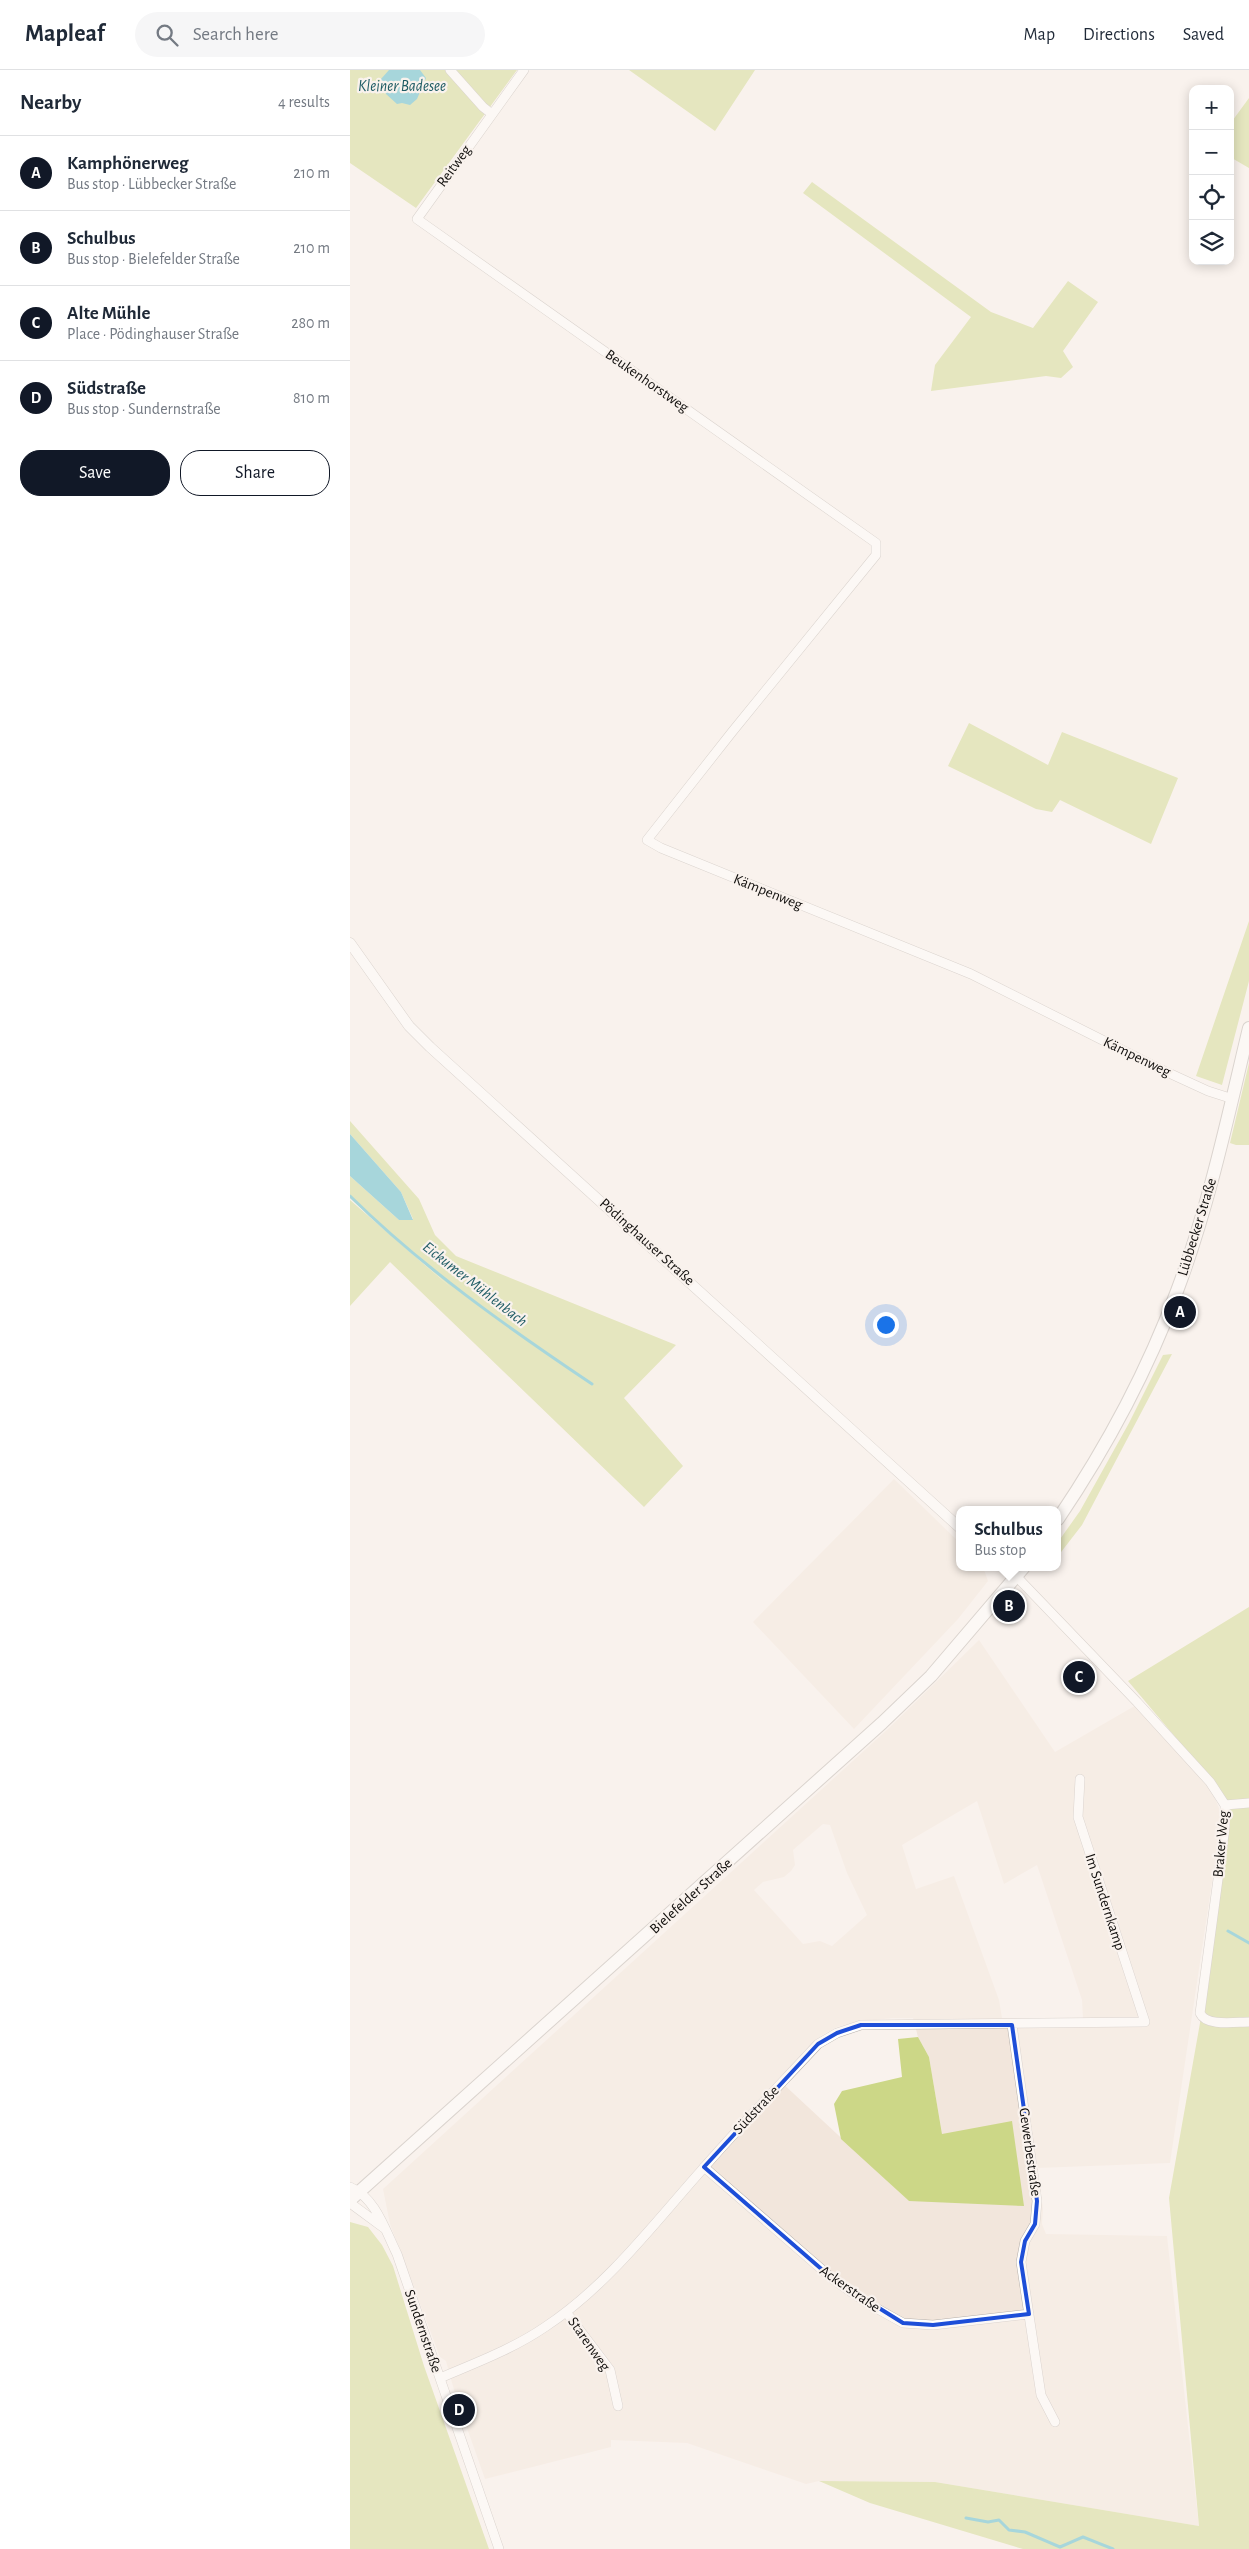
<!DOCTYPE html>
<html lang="en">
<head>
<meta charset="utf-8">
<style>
  body { margin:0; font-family:"Alegreya Sans",sans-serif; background:#f6f6f7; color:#1f2937 }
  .controls { position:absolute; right:15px; top:15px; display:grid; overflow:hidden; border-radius:10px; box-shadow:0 2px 12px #0003 }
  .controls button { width:45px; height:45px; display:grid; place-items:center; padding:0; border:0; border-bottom:1px solid #e0e1e3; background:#fff; color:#1f2937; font:25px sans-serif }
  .you { position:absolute; left:535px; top:1254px; width:18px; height:18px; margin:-12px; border:4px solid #fff; border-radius:50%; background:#1a73e8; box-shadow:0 0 0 8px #1a73e833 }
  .badge { display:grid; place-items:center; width:32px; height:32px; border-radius:50%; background:#111827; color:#fff; font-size:16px; font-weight:700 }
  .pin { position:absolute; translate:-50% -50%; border:2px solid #fff; box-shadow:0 1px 5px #0006 }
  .popup { position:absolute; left:606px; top:1436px; width:105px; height:65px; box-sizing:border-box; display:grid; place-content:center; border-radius:10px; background:#fff; filter:drop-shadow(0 1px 4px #0005); font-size:16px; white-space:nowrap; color:#747a83 }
  .popup b { font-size:19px; color:#1f2937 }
  .popup::after { content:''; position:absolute; left:50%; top:100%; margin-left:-10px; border:10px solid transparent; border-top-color:#fff }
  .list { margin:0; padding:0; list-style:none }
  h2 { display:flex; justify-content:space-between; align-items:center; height:65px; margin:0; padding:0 20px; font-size:21px }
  h2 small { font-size:16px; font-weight:400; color:#747a83 }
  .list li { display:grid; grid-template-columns:32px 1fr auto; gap:15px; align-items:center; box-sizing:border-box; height:75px; padding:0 20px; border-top:1px solid #e0e1e3 }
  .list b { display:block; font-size:19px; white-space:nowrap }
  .list p { margin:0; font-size:16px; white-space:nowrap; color:#747a83 }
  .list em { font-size:16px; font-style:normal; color:#747a83 }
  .actions { display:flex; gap:10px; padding:15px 20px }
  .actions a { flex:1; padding:11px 0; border:1px solid #111827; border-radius:20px; text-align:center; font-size:18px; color:#111827 }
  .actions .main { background:#111827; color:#fff }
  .icon { flex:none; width:28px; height:28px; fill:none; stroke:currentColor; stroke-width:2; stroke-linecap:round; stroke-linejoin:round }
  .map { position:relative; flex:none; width:899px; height:2479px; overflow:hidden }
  header { display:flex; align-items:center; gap:30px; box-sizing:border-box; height:70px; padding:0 25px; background:#fff; border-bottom:1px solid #e0e1e3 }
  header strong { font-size:24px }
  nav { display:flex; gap:28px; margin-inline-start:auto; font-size:18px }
  .search { width:350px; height:45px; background:#f6f6f7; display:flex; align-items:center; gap:12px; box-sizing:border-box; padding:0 18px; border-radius:28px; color:#747a83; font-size:19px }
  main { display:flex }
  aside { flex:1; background:#fff }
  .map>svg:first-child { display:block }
  .built { fill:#f2e6dc; fill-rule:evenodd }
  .green { fill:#ccd787 }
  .water { fill:#44b4c5 }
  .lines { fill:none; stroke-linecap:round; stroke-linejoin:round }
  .stream { stroke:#44b4c5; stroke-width:3 }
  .minor-casing { stroke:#b5afaa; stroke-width:10 }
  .tertiary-casing { stroke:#b5afaa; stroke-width:11 }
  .secondary-casing { stroke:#b5afaa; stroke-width:14 }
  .minor { stroke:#fff; stroke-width:9 }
  .tertiary { stroke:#fff; stroke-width:10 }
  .secondary { stroke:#fff; stroke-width:12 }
  .marked { fill:none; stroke:#1d4ed8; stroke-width:4; stroke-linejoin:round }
  .labels { text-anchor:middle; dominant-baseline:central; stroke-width:4.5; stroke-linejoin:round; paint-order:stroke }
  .street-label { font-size:15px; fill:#110f0d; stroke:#f9f2ed }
  .water-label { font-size:16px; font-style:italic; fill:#1e5b64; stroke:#f9f2ed }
</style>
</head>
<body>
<header>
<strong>Mapleaf</strong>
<div class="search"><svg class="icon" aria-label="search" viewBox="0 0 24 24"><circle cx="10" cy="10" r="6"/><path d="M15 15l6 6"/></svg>Search here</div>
<nav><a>Map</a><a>Directions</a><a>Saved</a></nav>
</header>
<main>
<aside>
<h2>Nearby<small>4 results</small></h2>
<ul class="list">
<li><span class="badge">A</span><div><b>Kamphönerweg</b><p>Bus stop · Lübbecker Straße</p></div><em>210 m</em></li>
<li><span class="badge">B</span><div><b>Schulbus</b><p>Bus stop · Bielefelder Straße</p></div><em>210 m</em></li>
<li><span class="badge">C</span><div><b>Alte Mühle</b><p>Place · Pödinghauser Straße</p></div><em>280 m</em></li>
<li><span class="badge">D</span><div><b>Südstraße</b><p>Bus stop · Sundernstraße</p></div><em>810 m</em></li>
</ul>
<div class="actions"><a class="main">Save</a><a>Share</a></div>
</aside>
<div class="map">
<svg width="899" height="2479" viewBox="0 0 899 2479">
  <rect width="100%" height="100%" fill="#f9f2ed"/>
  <path class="built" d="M544,1409l66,64v24h23l5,14 -30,38 -104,110 -101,-107z
    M629,1570l76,112 83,-48 72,83 12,28 -52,348 -133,5 6,41 -1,15 4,10 121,2 32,290 -264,-44 -116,-1 -13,3 -119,-41 -76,-3v7l-126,32 -29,-82 -10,-36 -6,-4 -50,-133 -7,-35 506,-461zM627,1731l27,83 33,-19 45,135 1,19 -81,-1 -3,-18 -45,-124 -38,13 -14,-44zM473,1754l7,1 17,48 20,42 -35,31 -12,-5 -17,3 -49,-54 9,-8 21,-5 7,-6 4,-6 -2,-15zM543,1948h20l5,19 11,20 13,77 -33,67 -130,-121 24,-28 19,-17 15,-8 18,-5z"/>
  <path class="green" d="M0,0h167l-101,138 -66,-45z
    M279,0h126l-40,61z
    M899,28v70l-19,-11v-33z
    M462,112l179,130 42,16 35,-47 30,21 -35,49 10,16 -12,11 -15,-2 -115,15 4,-26 36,-48 -168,-124z
    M619,653l79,42 14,-33 116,46 -27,66 -91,-44 -8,12 -16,-3 -88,-43z
    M899,851v60l-27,104 -26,-9z
    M899,993v82h-13l-6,-2z
    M0,1051l69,78 16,36 21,21 220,89 -52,53 59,68 -39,41 -254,-245 -40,44v-106l105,91 -105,-93v-22l49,44 14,-1 -12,-27 -51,-58z
    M822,1284l-90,171 -24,31v-14l22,-31 49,-88 34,-68z
    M899,1537v942h-226l-153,-46 -51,-22 116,1 264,44 -30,-328 31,-175 28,-196 -14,-44 -86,-102z
    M568,1967l11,20 13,77 70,-13 12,85 -115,-5 -68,-62 -7,-35 8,-13 60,-14 -4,-38z
    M0,2152l18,5 14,18 11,21 31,100 65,183h-139z"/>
  <path class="water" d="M39,0h31l6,8 -9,21 -7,6 -8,-2 -5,1 -11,-10 -5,-15z
    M0,1064l51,58 12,28h-14l-49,-44z"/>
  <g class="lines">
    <path class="stream" d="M0,1126c73,72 157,131 242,188
      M878,1861l21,12
      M616,2448l22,4 11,-2 10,10 16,2 35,15 23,-10 30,12"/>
    <g class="minor-casing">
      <path id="minor" d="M100,0l33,37 9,7
        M174,0l-107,149 459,324v12l-144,177 -85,108 14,8 310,126 187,94 50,23 25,8
        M667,1507l120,125 73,80 15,23v22l-25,186c6,14 36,9 49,9
        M875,1735l24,-2
        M662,1955l25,176 -2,23 -10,17 -4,21 20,133 14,27
        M354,2097l130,113 33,23 36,20 30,2 96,-11
        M0,2117c26,11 35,43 47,67l102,295
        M0,2133l34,25
        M216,2242l44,58 8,36
        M90,2308c35,-15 73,-29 105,-51 61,-40 107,-101 155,-155 38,-44 78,-85 118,-128l19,-11 24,-8 284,-3 -67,-205 2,-38"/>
    </g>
    <g class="tertiary-casing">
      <path id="tertiary" d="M0,873l59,83 21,21 530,481
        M656,1497l11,10"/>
    </g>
    <g class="secondary-casing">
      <path id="secondary" d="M708,1449c48,-71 89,-147 119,-228 32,-85 51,-175 72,-263
        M0,2130l532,-477 49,-47 93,-109"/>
    </g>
    <use href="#minor" class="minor"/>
    <use href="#tertiary" class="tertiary"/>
    <use href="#secondary" class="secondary"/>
  </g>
  <path d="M0 0H899V2479H0ZM511,1955h151l25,176 -2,23 -10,17 -4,21 8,52 -96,11 -30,-2 -69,-43 -130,-113 114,-123 19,-11z" fill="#f9f2ed" fill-opacity=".55" fill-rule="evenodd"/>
  <path class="marked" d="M511,1955h151l25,176 -2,23 -10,17 -4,21 8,52 -96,11 -30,-2 -69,-43 -130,-113 114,-123 19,-11z"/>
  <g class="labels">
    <g class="street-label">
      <text transform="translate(104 96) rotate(-54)">Reitweg</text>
      <text transform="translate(297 311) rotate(35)">Beukenhorstweg</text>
      <text transform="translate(418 822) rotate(22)">Kämpenweg</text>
      <text transform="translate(787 987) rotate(26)">Kämpenweg</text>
      <text transform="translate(847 1157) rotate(-73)">Lübbecker Straße</text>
      <text transform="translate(297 1172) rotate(42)">Pödinghauser Straße</text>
      <text transform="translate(871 1774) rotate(-85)">Braker Weg</text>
      <text transform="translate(341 1826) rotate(-42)">Bielefelder Straße</text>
      <text transform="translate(755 1832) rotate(72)">Im Sundernkamp</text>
      <text transform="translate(406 2040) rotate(-47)">Südstraße</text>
      <text transform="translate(680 2082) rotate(82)">Gewerbestraße</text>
      <text transform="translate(500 2219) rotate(35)">Ackerstraße</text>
      <text transform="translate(73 2261) rotate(71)">Sundernstraße</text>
      <text transform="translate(239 2274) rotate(55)">Starenweg</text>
    </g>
    <g class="water-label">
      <text x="52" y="16">Kleiner Badesee</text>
      <text transform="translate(125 1214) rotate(38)">Eickumer Mühlenbach</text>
    </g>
  </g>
</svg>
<div class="controls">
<button>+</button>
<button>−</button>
<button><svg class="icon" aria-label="locate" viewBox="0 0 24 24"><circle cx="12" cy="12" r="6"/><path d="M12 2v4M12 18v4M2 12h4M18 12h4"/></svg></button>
<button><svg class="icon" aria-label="layers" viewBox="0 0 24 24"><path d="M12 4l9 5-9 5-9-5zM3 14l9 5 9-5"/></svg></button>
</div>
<div class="you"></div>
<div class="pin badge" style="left:830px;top:1242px">A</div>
<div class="pin badge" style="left:659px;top:1536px">B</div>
<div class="popup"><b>Schulbus</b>Bus stop</div>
<div class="pin badge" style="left:729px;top:1607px">C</div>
<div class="pin badge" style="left:109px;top:2340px">D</div>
</div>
</main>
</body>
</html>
